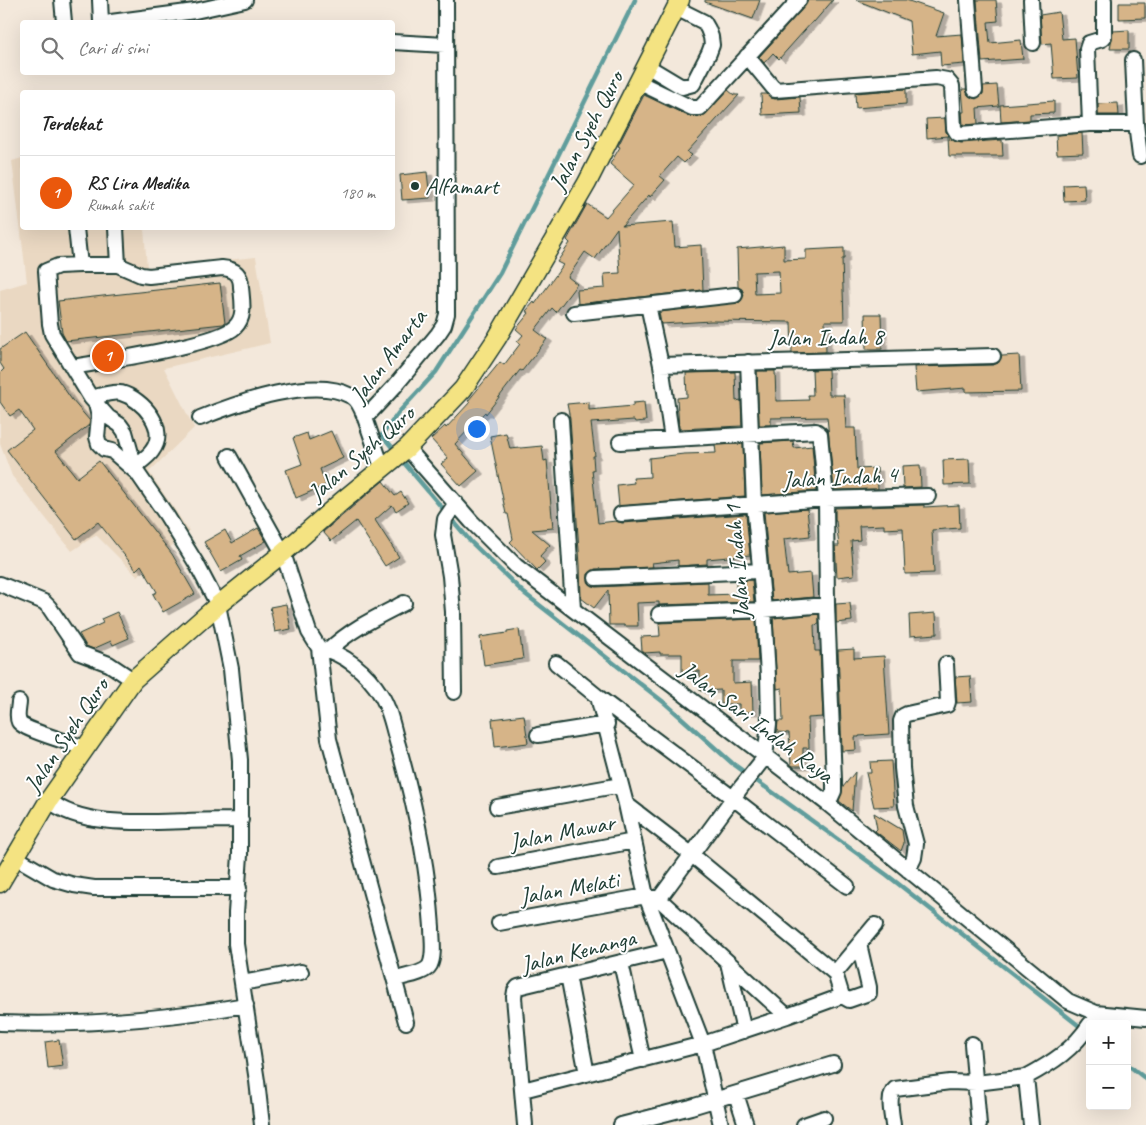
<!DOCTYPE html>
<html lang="id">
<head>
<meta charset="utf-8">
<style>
  body { margin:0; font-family:Caveat,sans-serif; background:#f2f2f2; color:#222 }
  .controls { position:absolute; right:15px; bottom:15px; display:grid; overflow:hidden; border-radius:5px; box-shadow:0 5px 20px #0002 }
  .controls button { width:45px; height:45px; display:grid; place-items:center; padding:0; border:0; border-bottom:1px solid #e0e0e0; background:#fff; color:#222; font:25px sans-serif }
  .you { position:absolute; left:476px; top:428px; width:18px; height:18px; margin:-12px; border:4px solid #fff; border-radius:50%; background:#1a73e8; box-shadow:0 0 0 8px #1a73e833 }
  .badge { display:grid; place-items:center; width:32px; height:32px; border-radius:50%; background:#ea580c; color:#fff; font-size:16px; font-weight:700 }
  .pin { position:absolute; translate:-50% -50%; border:2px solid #fff; box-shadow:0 1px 5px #0006 }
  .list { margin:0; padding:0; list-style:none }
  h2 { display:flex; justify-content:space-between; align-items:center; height:65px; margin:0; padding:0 20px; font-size:21px }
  h2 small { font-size:16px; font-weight:400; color:#767676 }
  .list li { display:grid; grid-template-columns:32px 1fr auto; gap:15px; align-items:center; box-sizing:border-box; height:75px; padding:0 20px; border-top:1px solid #e0e0e0 }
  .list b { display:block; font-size:19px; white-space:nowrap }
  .list p { margin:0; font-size:16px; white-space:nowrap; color:#767676 }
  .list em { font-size:16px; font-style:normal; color:#767676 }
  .icon { flex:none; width:28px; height:28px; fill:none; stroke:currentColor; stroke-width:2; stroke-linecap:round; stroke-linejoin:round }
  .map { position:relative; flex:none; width:1146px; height:1125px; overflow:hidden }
  .search { position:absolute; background:#fff; box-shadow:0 5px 20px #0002; left:20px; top:20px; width:375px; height:55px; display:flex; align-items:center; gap:12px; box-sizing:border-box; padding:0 18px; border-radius:5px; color:#767676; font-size:19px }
  .panel { position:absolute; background:#fff; box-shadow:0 5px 20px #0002; left:20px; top:90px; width:375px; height:140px; border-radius:5px }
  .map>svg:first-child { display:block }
  .built { fill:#ead8c2 }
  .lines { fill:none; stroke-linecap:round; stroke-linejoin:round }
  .stream { stroke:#609d9c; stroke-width:4.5 }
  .building { fill:#d6b488; stroke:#1f3d34; fill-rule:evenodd; filter:url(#shadow) }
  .minor-casing { stroke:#1f3d34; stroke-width:18 }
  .major-casing { stroke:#1f3d34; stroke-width:21 }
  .minor { stroke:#fff; stroke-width:14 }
  .major { stroke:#f4e382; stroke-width:18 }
  .poi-dot { fill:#1f3d34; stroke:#fff; stroke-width:2 }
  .labels { text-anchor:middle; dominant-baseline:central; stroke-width:4; stroke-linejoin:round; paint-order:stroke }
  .street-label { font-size:24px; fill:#1f3d34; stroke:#fff }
  .poi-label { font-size:24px; fill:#1f3d34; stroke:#fff; text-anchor:start }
</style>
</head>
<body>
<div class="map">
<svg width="1146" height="1125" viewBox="0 0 1146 1125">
  <defs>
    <filter id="shadow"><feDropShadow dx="5.5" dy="3" stdDeviation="0" flood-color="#0004"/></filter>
  </defs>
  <rect width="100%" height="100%" fill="#f3e8db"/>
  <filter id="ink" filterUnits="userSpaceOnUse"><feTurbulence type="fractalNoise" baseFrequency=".02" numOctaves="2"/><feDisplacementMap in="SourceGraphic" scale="10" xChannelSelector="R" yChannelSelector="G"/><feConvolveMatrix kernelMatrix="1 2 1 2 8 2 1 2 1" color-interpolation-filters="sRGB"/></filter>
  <g filter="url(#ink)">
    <path class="built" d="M22,158v70h122l3,40 109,-11 14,86 -106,25 30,60 -45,44 40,59 -52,45 -41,-41 -24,16 -60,-75 -12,-32v-154l27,-8 -15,-121z"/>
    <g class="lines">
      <path class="stream" d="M396,452l-14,-17 17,-23 37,-40 64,-99 135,-273
        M400,458l71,84 53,51 142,111 66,59 155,112 196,154
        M1127,1064l19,15"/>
    </g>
    <path class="building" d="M705,0h55l-7,19 -48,-17z
      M808,0h25l-19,22 -1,-1 -34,38 -6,-6 -9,10 -5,-6 46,-51z
      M856,0h50l38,13 -8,23 26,-2 2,30 -23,2 -1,-15 -28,3 -3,-33z
      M977,0h19l2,21 -10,1 2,21 31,-3 2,19 -41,3z
      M1119,3h26v15l-26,1z
      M1059,12l3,27 13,-1 3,40 -24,1 -3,-36 -9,1 -2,-29z
      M1129,30v19h-19l3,-18z
      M997,85l2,21 -22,2 1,16 -15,1 -1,-13h2l-2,-23h4l2,6 8,4 7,-5v-8z
      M906,89v15l-50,4 -1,-15z
      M728,90l6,5h5l-52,57 5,3 -8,8 -7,-6 -17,19 5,4 -15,17 -1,-2 -27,31 51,-4 2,25 26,-2 2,45 -125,14 -1,-14 28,-2 -1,-14 16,-1 -3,-45 -22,31 -10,-7 -17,25 9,7 -21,28 -4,-4 -17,22 12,9 -25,32 -2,-1 -34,44 -1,-2 -30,32 23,27 -17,15 -20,-22 7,-6 -17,-19 14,-13 1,2 24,-26 -2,-1 32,-39 4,3 16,-21 -3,-2 6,-7 -7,-6 13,-16 -3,-2 8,-9 1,2 28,-39 -6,-3 13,-19 -3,-3 20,-36 19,13 28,-32 -24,-21 10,-17 -2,-1 26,-51 44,21 12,1 6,-3z
      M761,94h6l4,4 4,1 25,-2 1,16 -39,2z
      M1054,101v12l-24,1v6l-29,2 -1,-17z
      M1118,103l1,12h-21v-11z
      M945,118l1,14 8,9 7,2 41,-3 1,16h-54l-1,-20 -21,2 -1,-19z
      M1082,133l1,20 -26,1 -1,-19z
      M427,172l3,26 -28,2 -2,-25z
      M1084,184l1,16 -21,1 -1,-16z
      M784,245v15l22,-1v-9l38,-2v11h-2l2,62h-19l1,31 -34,1 -1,-31 -80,-1 -50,3 -2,-12 81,-10 4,-7 -2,-6 -4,-2 -1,-38zM779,271l1,22 -25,1 -1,-22z
      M220,283l5,40 -2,1 -157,17 -4,-8 -4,-32z
      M865,314h16l1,35h-16z
      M25,332l47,68 18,21 -1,4 -33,26 21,27 22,-17 73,93 23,40 -32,18 -10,-18 4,-2 -16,-27 -5,5 -38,-48 -22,17 -69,-89 26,-20 -14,-20 -9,6 -10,-14v-29l4,-4 -4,-6v-14z
      M1019,355l2,36 -55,1v-4l-50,4 -2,-25 79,-2 5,-2 4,-7z
      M828,369l1,26h15l2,33h9l2,41 20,-1 1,21 -44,1 -7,-73 -56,1v7h-12l-2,-54h18l1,30 33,-1 -1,-5h5l-1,-25z
      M735,372l1,29 5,-1 1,26 -63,3 -2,-31 10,-1 -1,-24z
      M589,402v8l44,-4v-3l11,-1 2,19 -11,1 -1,-2 -43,3 4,33h-2l1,14h-2l6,53 18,-2 6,2 124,-9 4,41 -43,4v5l-29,2v-6l-26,3 1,4 -58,2 -7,5 1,9 7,4 112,-5v13l28,-1v-13l16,-1 2,22 -95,3v-3l-22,1 1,23h-14v-1h-15l-1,-35 -14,18 -13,-10 -1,-33 -10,-146 -3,-15z
      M331,431l12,27 -23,11 6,16 -30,13 -10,-28 16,-6 -9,-26 14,-5 2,7z
      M506,433l4,16 32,-3 2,15 3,-1 6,68 -21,2 18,15 -10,11 5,6 -8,8 -27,-28 3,-3 -5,-25h-2l-16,-78z
      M793,441l1,7 18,-2 4,45 -54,4 -2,-52z
      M743,444l2,52 -126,10 -2,-21 17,-2 -1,-5 17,-1 -1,-19 35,-4 32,-1 -1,-8z
      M969,459l1,25 -26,1 -1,-25z
      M920,465l1,22 -18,1 -1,-22z
      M383,481l12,15 6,-4 7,11 -12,8 -4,-6 -17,15 24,37 -14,9 -29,-45 -25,20 -8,-9z
      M924,505v2l35,-2 1,23 -28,2 2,43 -29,1 -2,-46 -19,1v-4l-25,1 1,14 -9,1 3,34 -17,2 -2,-31h4l-3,-25h-1v-13z
      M807,509l3,27 -26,3 4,36 23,-2 2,24 -41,4 -8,-89z
      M258,528l8,13 -26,15 2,4 -21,12 -17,-30 21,-12 7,13z
      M850,603l2,18 -16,2v-19z
      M286,604l5,25 -16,3 -5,-25z
      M117,612l12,26 -16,7 -2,-4 -18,8 -7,-3 -7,-12 24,-11 -2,-4z
      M936,613l1,21 -27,2 -1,-21z
      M819,614v10l-5,1 1,26h5l3,66 -15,1 1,30h-6v18h-10l-2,-1 -2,-32 -12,-1 1,-11h5l-1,-33 -5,1 -4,-71z
      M756,619l2,42h-25v22l19,-1 1,30h-14v-8h-18v-14l-21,1v-20l-18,1v-18h-22v-2l-16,1 -2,-2 -1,-14 19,-1 -1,-13z
      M519,629l4,30 -39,6 -4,-28 27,-4v-2z
      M854,649v9l30,-2 5,78 -30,2v1h-4l1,13 -14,1 -4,-101z
      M970,676l2,26 -15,1 -2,-26z
      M524,715l4,28 -33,4 -3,-28z
      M891,761l3,45 -20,1 -8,-34h5l-1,-11z
      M855,772l-3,39 -13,-10 4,-14z
      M874,813l28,17 2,13 -3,8 -26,-20 2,-2z
      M59,1040l4,26 -15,2 -3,-26z"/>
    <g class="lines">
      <g class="minor-casing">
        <path id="minor" d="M62,0l2,22
          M100,0l1,22
          M968,0l7,90
          M1031,0l2,43
          M111,22l84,-11 50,-11
          M392,42l53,3
          M747,56l28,34 161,-12 11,2 5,6 2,42 3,5 3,1 130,-10h46
          M1133,60l3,64 4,32
          M647,66l35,21 11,-3 16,-31 3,-8 -1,-8 -3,-8 -4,-7 -28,-14
          M638,82l54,26h8l99,-108
          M1090,124l-3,-75 2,-6 13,-4 2,-2v-37
          M76,228l4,37 -22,1 -12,5 4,53 2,10 39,64 17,19 12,8 5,7 11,39 31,45 29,47 22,42 13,64 9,91v95l-4,58v31l21,137 5,44
          M80,265h38l-2,-37
          M648,305l13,60 11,74
          M574,313l161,-18
          M661,365l332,-9
          M73,367c31,-6 144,-22 162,-40 11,-10 7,-27 6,-40 0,-13 -7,-18 -19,-19l-73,8 -8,-1 -23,-10
          M91,398c9,-2 20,-7 30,-5 22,6 48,36 31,58 -4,6 -12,11 -18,16
          M96,404l3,13 -2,20 2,7 5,5 8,2 23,20
          M200,418c38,-15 113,-43 151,-22 8,4 11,14 14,22
          M561,420l12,189
          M620,442l196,-11 4,3 6,65 1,106 7,175v11l-6,13
          M407,448l64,73 45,45 312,238 240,197 28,12 50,5
          M229,456l54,97 26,79 10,16 10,91 77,283
          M382,467l-17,-49 30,-32 43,-52 6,-9 3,-11 -1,-314
          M621,514l205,-15 102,-3
          M596,578l163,-7
          M0,584l44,18 5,5 31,46 29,11 24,16
          M659,614l105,-4 63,-5
          M319,648c25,5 48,24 62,47 9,14 12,33 17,50 17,60 30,120 34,182 0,12 3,27 -2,38 -5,9 -25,11 -34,14
          M329,650c22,-21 48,-33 75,-47
          M556,663l42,34 135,101 114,88
          M454,692l-1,-80 -3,-36 -7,-41 2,-16 11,-16
          M598,697l28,107 20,92 57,148 18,81
          M19,702c0,5 -3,14 0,20 3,7 55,22 66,26
          M538,735l69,-11
          M49,800c31,28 99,22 138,21 18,-1 36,-1 54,-1
          M497,807l124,-22
          M15,857l38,22 21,6 20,3h145
          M498,867l136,-26
          M908,870l6,-12 2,-14 -10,-38 -4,-38 -1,-47 2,-5 4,-2 40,-9 1,-3 -2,-38
          M659,899l83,-113 23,-29 4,-33 -1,-48 -4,-66 -10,-106 -6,-142
          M499,923l147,-27 13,3 128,117
          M621,963l22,97
          M728,963l16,68
          M835,973l40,-48
          M568,975l19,99
          M242,983l59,-11
          M842,996l7,4 20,-7v-6l-10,-43
          M0,1023c82,3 165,-4 246,-18
          M972,1044l7,81
          M1026,1077c26,-14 48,-28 64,-53
          M523,1090l180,-46 84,-28 55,-20 -7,-23 -144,-119 -65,-50
          M736,1094l10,31
          M525,1125l-11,-128 1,-6 3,-4 149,-36
          M621,1125l70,-18 142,-43
          M804,1125l20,-7
          M893,1125c-1,-10 -6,-29 2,-36l55,-7 26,1 50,-6 5,48"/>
      </g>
      <g class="major-casing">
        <path id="major" d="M0,883l49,-83 84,-120 85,-75 65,-52 58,-51 66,-54 56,-59 34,-51 90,-155 93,-183"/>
      </g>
      <use href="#minor" class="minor"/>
      <use href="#major" class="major"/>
    </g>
  </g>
  <circle class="poi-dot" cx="415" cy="186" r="5"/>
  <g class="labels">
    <g class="street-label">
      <text transform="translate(586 131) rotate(-62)">Jalan Syeh Quro</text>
      <text transform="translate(826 337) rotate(-1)">Jalan Indah 8</text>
      <text transform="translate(388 356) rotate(-53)">Jalan Amarta</text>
      <text transform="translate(361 453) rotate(-41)">Jalan Syeh Quro</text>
      <text transform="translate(840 477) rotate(-3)">Jalan Indah 4</text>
      <text transform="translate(737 562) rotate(-95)">Jalan Indah 1</text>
      <text transform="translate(757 722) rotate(37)">Jalan Sari Indah Raya</text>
      <text transform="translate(66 735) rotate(-56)">Jalan Syeh Quro</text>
      <text transform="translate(562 832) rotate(-11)">Jalan Mawar</text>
      <text transform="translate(569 888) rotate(-10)">Jalan Melati</text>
      <text transform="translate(578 951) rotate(-14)">Jalan Kenanga</text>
    </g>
    <g class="poi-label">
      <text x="425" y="186">Alfamart</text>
    </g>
  </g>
</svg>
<div class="controls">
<button>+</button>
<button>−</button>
</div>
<div class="you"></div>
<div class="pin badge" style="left:108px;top:356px">1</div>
<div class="search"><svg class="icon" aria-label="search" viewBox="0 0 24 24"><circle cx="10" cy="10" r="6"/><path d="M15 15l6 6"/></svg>Cari di sini</div>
<section class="panel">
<h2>Terdekat<small></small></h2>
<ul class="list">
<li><span class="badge">1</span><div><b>RS Lira Medika</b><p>Rumah sakit</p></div><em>180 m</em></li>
</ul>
</section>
</div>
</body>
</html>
